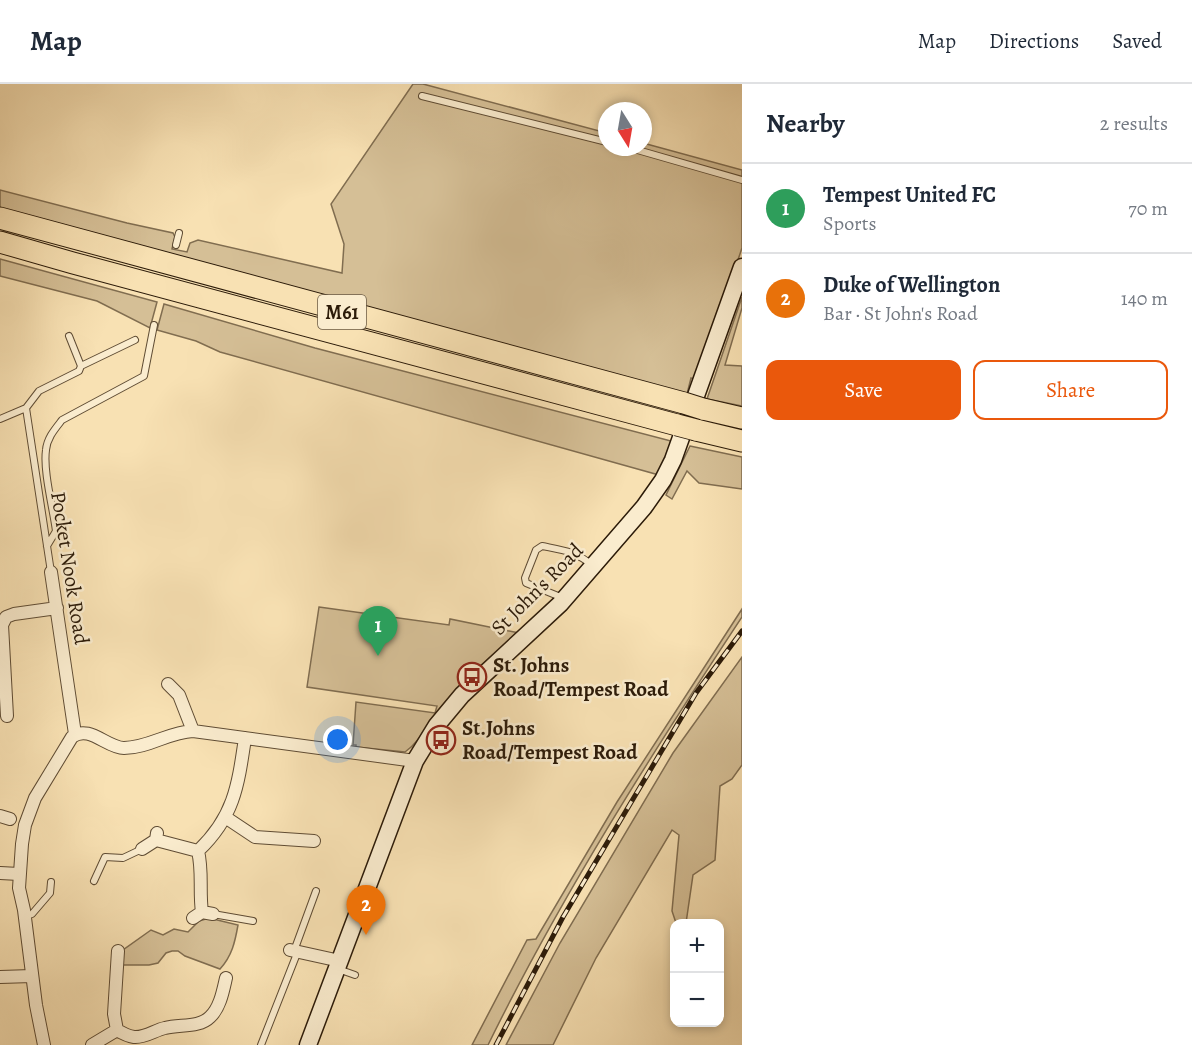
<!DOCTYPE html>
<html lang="en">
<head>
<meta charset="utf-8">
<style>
  body { margin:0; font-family:Alegreya,serif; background:#f6f6f7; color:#1f2937 }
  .controls { position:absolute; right:18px; bottom:18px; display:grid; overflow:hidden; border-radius:12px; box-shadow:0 3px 9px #0003 }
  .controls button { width:54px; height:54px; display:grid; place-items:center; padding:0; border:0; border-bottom:2px solid #e0e1e3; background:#fff; color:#1f2937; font:30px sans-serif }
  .compass { position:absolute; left:598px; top:18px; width:54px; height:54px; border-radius:50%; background:#fff; box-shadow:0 3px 9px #0003; rotate:169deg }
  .you { position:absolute; left:338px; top:656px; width:21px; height:21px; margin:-15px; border:4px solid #fff; border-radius:50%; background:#1a73e8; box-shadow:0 0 0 9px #1a73e833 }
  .badge { display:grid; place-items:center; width:39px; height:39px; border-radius:50%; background:#ea580c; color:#fff; font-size:20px; font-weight:700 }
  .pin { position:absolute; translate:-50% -50px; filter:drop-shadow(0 2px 3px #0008) }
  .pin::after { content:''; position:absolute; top:32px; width:21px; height:18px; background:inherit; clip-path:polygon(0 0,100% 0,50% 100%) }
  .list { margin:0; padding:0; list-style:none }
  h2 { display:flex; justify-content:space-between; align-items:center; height:78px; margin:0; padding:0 24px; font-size:26px }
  h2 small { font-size:20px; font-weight:400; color:#747a83 }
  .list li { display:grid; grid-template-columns:39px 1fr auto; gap:18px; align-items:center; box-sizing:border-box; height:90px; padding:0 24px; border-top:2px solid #e0e1e3 }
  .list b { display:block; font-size:22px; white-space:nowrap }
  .list p { margin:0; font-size:20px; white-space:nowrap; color:#747a83 }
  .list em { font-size:20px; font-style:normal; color:#747a83 }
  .actions { display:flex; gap:12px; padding:18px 24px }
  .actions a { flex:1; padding:14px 0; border:2px solid #ea580c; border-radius:12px; text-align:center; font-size:21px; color:#ea580c }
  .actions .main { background:#ea580c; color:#fff }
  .map { position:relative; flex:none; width:742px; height:961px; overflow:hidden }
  header { display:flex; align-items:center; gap:36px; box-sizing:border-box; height:84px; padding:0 30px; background:#fff; border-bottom:2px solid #e0e1e3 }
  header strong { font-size:28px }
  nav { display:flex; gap:33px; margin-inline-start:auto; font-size:21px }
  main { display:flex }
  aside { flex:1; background:#fff }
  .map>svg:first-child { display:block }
  .green { fill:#d5bf96; stroke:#806d50; stroke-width:1.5 }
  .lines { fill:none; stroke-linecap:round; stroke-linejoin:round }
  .lane-casing { stroke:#5f4c34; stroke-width:8 }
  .street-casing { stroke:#5f4c34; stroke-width:14 }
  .secondary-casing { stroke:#2c1b09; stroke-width:19 }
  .highway-casing { stroke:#2c1b09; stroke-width:23 }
  .lane { stroke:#faecce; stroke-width:6 }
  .street { stroke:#faecce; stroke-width:12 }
  .secondary { stroke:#faecce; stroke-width:16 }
  .highway { stroke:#f8e1b3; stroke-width:21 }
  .rail-casing { stroke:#2c1b09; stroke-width:5 }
  .rail { stroke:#faecce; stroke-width:3; stroke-dasharray:9; stroke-linecap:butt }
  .highway-bridge-casing { stroke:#2c1b09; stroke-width:23; stroke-linecap:butt }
  .highway-bridge { stroke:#f8e1b3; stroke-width:21 }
  .labels { text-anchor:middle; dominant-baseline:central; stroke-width:5; stroke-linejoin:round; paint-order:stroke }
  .shield { fill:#faecce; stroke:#6a5a44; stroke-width:1.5 }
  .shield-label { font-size:20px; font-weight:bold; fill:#2c1b09 }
  .street-label { font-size:21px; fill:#2c1b09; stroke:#faecce }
  .poi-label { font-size:21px; font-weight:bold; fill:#2c1b09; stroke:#faecce; text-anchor:start }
</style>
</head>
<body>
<header>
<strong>Map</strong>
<nav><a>Map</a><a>Directions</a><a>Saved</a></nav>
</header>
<main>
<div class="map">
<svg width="742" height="961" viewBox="0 0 742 961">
  <rect width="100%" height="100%" fill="#f8e1b3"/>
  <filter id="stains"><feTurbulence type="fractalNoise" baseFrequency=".00333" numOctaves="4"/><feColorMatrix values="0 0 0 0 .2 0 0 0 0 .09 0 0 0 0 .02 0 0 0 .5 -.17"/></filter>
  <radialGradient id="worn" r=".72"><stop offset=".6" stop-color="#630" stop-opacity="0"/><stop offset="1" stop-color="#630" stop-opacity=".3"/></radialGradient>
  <path class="green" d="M413,0h10l184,49v14h36v-4l99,27v78l-45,132 -6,-2 -4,16 -687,-185v-19l127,33 46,10 2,4 -3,12 15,3 3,-9 8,-3 144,33 2,-29 -13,-40z
    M0,175l157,43 -7,26 -53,-27 -97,-25z
    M742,213v11l-17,57 17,1v40l-35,-7z
    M164,220l151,44 356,93 -12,34 -439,-123 -24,-11 -39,-11z
    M690,362l52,11v32l-43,-6 -12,-12 -15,28 -6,-4z
    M319,523l130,18 1,-6 69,14c-28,23 -54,45 -77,73 -13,15 -21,35 -37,46l-49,-5v-2h-3l3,-43 79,11 2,-7 -130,-19z
    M742,525v8c-91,138 -181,279 -254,428h-16l55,-105 9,-1 81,-137z
    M742,573v108l-10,14 -12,7 -5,74 -22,15 -7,48h-10l-4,-12 7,-76 -7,-5 -76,128 -43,87h-47l54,-102 113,-190z
    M209,834l29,7c-3,17 -6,31 -18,44l-35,-13 -7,-5h-6l-6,2 -8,10 -9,2h-28l2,-15 28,-20 12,5 11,-6 14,3 11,-11z"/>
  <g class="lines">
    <g class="lane-casing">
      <path id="lane" d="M422,12l185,46
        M627,63l115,33
        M176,161l3,-12
        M81,282l54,-26
        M26,324l25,164
        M0,335l26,-11 13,-17 40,-20 2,-5 -12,-30
        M47,462l9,-15c-3,-23 -13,-60 -10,-81 1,-12 9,-21 16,-30l82,-44 10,-51
        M563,514l-37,-15 -1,-5 11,-28 6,-4c20,4 34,5 51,20
        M94,797l11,-24 18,1 19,-9
        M213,830l40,7
        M25,832l7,-2 18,-21 1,-11
        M294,867l22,-60
        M338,885l17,6
        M261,961l37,-94"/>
    </g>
    <g class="street-casing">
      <path id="street" d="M51,488l24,162
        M168,600l11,11 14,36
        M7,632l-5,-91 4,-8 8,-3 43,-6
        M0,732l10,3
        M225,733l30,20 59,4
        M156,756l42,11
        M142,765l14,-9 1,-7
        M0,789l19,1
        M202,828c-3,-21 1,-40 -4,-61 36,-34 40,-65 47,-113
        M193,834l9,-6 11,2
        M290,866l50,11
        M118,867l-4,63 3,16c5,3 10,6 17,7 11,1 21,-7 31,-9 15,-4 34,0 45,-11 10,-9 13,-26 16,-39
        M0,893l32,-1
        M44,961l-8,-40 -12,-95 -5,-22 3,-44 3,-19 10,-27 37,-61c17,-13 35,11 52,11 24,0 45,-16 69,-17l222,30
        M92,961l25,-15"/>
    </g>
    <g class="secondary-casing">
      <path id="secondary" d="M308,961l107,-284 22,-36 25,-30 98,-91 84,-97 19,-27 10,-20 69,-193"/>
    </g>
    <g class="highway-casing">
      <path id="highway" d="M0,134l684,185
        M0,158l73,21 604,162
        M703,325l39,9
        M696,346l46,11"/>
    </g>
    <use href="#lane" class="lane"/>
    <use href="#street" class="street"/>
    <use href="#secondary" class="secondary"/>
    <use href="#highway" class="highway"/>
    <g class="rail-casing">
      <path id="rail" d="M496,961l67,-128 133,-224 46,-62"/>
    </g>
    <use href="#rail" class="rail"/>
    <g class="highway-bridge-casing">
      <path id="highway-bridge" d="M684,319l19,6
        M677,341l19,5"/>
    </g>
    <use href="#highway-bridge" class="highway-bridge"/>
  </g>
  <defs>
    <g id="bus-ring" transform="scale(1.5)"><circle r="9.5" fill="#faecce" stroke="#8f2418" stroke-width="1.5"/><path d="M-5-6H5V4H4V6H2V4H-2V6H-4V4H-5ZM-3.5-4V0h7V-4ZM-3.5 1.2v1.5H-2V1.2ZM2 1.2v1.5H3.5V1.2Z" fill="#8f2418"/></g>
  </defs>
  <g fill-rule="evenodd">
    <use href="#bus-ring" x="472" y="593"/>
    <use href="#bus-ring" x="441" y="656"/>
  </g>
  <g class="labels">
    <rect class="shield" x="318" y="211" width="48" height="34" rx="4.5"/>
    <g class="shield-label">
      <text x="342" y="228">M61</text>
    </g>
    <g class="street-label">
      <text transform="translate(70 484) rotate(81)">Pocket Nook Road</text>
      <text transform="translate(537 505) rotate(-45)">St John's Road</text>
    </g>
    <g class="poi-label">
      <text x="493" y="581">St. Johns<tspan x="493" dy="24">Road/Tempest Road</tspan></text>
      <text x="462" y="644">St.Johns<tspan x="462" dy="24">Road/Tempest Road</tspan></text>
    </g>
  </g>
  <rect width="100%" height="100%" filter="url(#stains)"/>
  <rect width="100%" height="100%" fill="url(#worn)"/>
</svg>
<div class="controls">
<button>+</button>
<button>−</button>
</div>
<svg class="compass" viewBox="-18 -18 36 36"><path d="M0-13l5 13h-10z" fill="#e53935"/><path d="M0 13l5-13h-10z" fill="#747a83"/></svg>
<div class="you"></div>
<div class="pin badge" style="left:378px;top:572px;background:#2e9e5b">1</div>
<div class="pin badge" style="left:366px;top:851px;background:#e8710a">2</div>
</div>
<aside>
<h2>Nearby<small>2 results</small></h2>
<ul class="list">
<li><span class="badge" style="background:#2e9e5b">1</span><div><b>Tempest United FC</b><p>Sports</p></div><em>70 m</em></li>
<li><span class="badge" style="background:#e8710a">2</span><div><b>Duke of Wellington</b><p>Bar · St John's Road</p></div><em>140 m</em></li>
</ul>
<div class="actions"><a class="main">Save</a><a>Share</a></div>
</aside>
</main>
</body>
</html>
